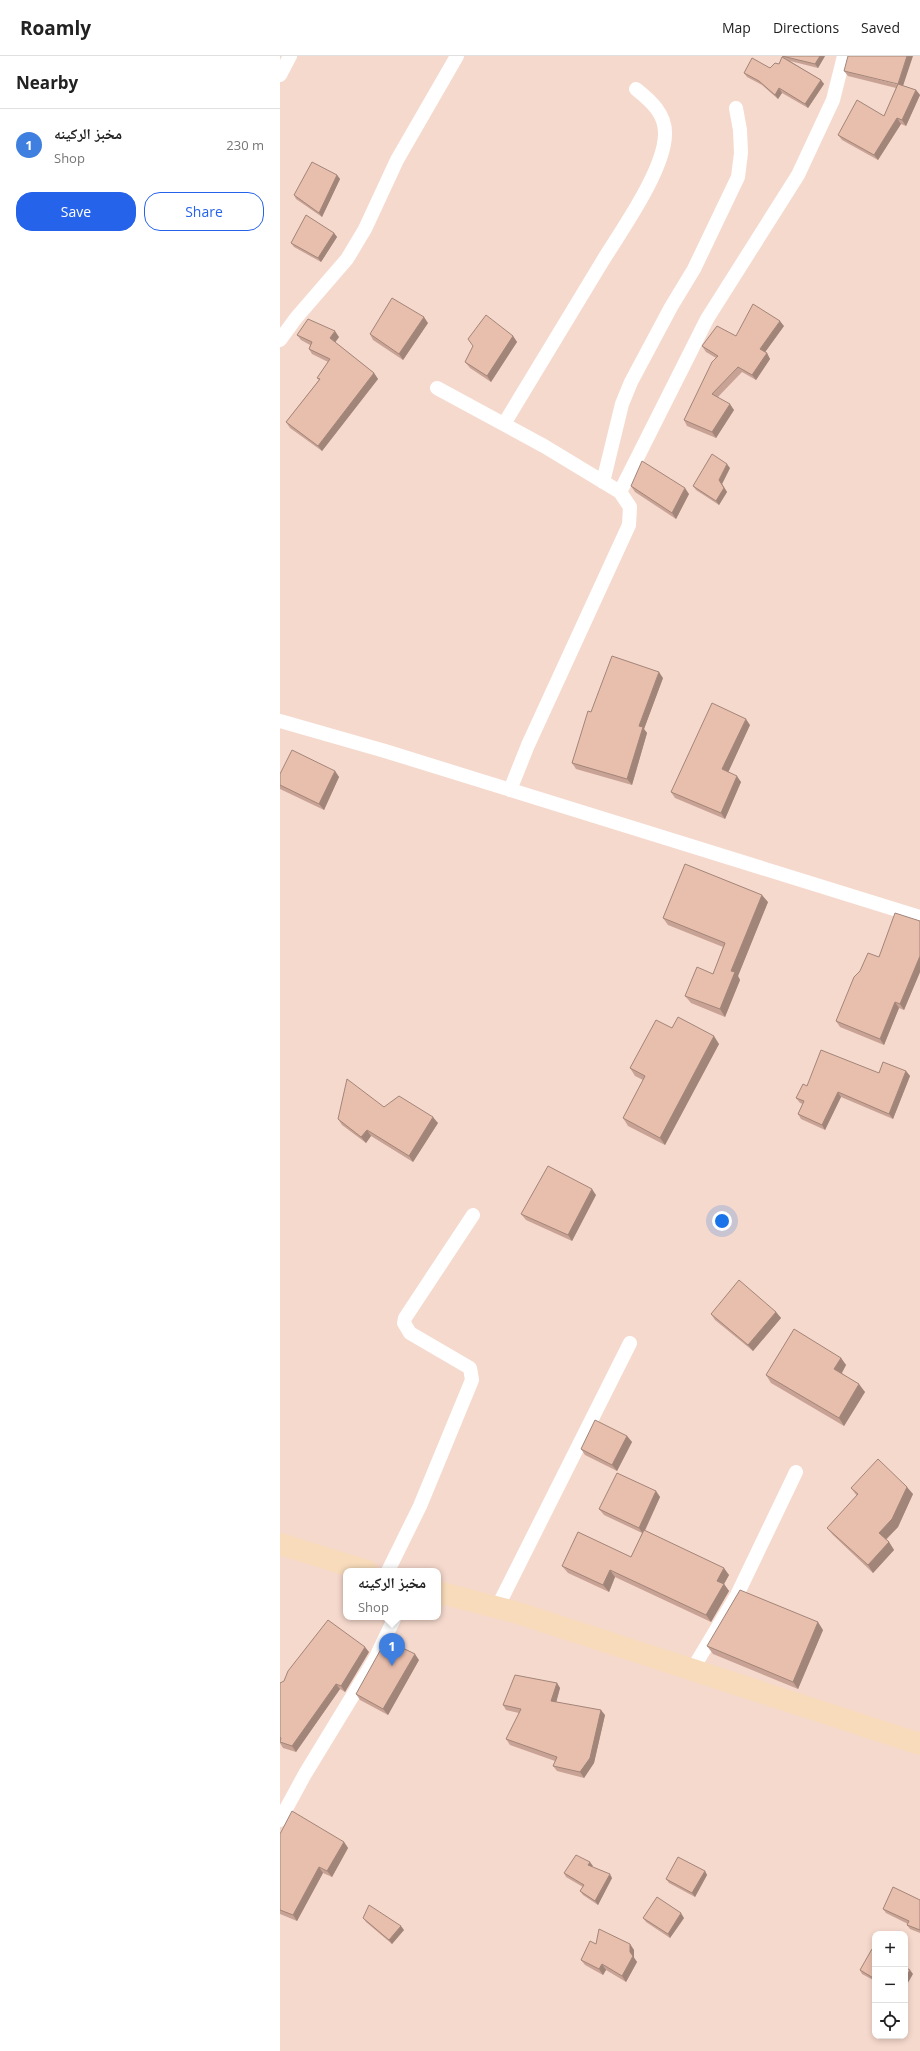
<!DOCTYPE html>
<html lang="en">
<head>
<meta charset="utf-8">
<style>
  body { margin:0; font-family:"Open Sans","Noto Naskh Arabic",sans-serif; background:#f2f2f2; color:#222 }
  .controls { position:absolute; right:12px; bottom:12px; display:grid; overflow:hidden; border-radius:8px; box-shadow:0 2px 6px #0003 }
  .controls button { width:36px; height:36px; display:grid; place-items:center; padding:0; border:0; border-bottom:1px solid #e0e0e0; background:#fff; color:#222; font:20px sans-serif }
  .you { position:absolute; left:442px; top:1165px; width:14px; height:14px; margin:-10px; border:3px solid #fff; border-radius:50%; background:#1a73e8; box-shadow:0 0 0 6px #1a73e833 }
  .badge { display:grid; place-items:center; width:26px; height:26px; border-radius:50%; background:#2563eb; color:#fff; font-size:13px; font-weight:700 }
  .pin { position:absolute; translate:-50% -33px; filter:drop-shadow(0 1px 2px #0008) }
  .pin::after { content:''; position:absolute; top:21px; width:14px; height:12px; background:inherit; clip-path:polygon(0 0,100% 0,50% 100%) }
  .popup { position:absolute; left:63px; top:1512px; width:98px; height:52px; box-sizing:border-box; display:grid; place-content:center; border-radius:8px; background:#fff; filter:drop-shadow(0 1px 3px #0005); font-size:13px; white-space:nowrap; color:#767676 }
  .popup b { font-size:15px; color:#222 }
  .popup::after { content:''; position:absolute; left:50%; top:100%; margin-left:-8px; border:8px solid transparent; border-top-color:#fff }
  .list { margin:0; padding:0; list-style:none }
  h2 { display:flex; justify-content:space-between; align-items:center; height:52px; margin:0; padding:0 16px; font-size:17px }
  h2 small { font-size:13px; font-weight:400; color:#767676 }
  .list li { display:grid; grid-template-columns:26px 1fr auto; gap:12px; align-items:center; box-sizing:border-box; height:72px; padding:0 16px; border-top:1px solid #e0e0e0 }
  .list b { display:block; font-size:15px; white-space:nowrap }
  .list p { margin:0; font-size:13px; white-space:nowrap; color:#767676 }
  .list em { font-size:13px; font-style:normal; color:#767676 }
  .actions { display:flex; gap:8px; padding:12px 16px }
  .actions a { flex:1; padding:9px 0; border:1px solid #2563eb; border-radius:16px; text-align:center; font-size:14px; color:#2563eb }
  .actions .main { background:#2563eb; color:#fff }
  .icon { flex:none; width:22px; height:22px; fill:none; stroke:currentColor; stroke-width:2; stroke-linecap:round; stroke-linejoin:round }
  .map { position:relative; flex:none; width:640px; height:1995px; overflow:hidden }
  header { display:flex; align-items:center; gap:24px; box-sizing:border-box; height:56px; padding:0 20px; background:#fff; border-bottom:1px solid #e0e0e0 }
  header strong { font-size:19px }
  nav { display:flex; gap:22px; margin-inline-start:auto; font-size:14px }
  main { display:flex }
  aside { flex:1; background:#fff }
  .map>svg:first-child { display:block }
  .lines { fill:none; stroke-linecap:round; stroke-linejoin:round }
  .minor { stroke:#fff; stroke-width:14 }
  .primary { stroke:#f8dbbb; stroke-width:22 }
  .wall { fill:#c8a395 }
  .shaded-wall { fill:#a28579 }
  .building { fill:#e8bead; stroke:#a28579 }
</style>
</head>
<body>
<header>
<strong>Roamly</strong>
<nav><a>Map</a><a>Directions</a><a>Saved</a></nav>
</header>
<main>
<aside>
<h2>Nearby<small></small></h2>
<ul class="list">
<li><span class="badge" style="background:#3f7fe0">1</span><div><b>مخبز الركينه</b><p>Shop</p></div><em>230 m</em></li>
</ul>
<div class="actions"><a class="main">Save</a><a>Share</a></div>
</aside>
<div class="map">
<svg width="640" height="1995" viewBox="0 0 640 1995">
  <rect width="100%" height="100%" fill="#f6d9cd"/>
  <g class="lines">
    <path class="minor" d="M0,19l10,-19
      M0,284l16,-22 51,-59 18,-30 32,-69 60,-104
      M157,332l107,58 76,46 10,15 -1,18 -101,220 -18,45
      M224,368c33,-54 65,-108 98,-162 19,-31 62,-91 63,-127 1,-21 -14,-34 -29,-46
      M323,426l19,-78 9,-22 40,-75 23,-38 44,-92 3,-24 -1,-23 -4,-22
      M340,436l87,-173 91,-144 35,-75 11,-44
      M0,665l105,30 535,166
      M108,1515l32,-65 52,-126 -2,-12 -60,-35 -6,-10 1,-5 68,-103
      M217,1552l133,-265
      M412,1614l45,-75 59,-123
      M0,1764l25,-46 70,-115 20,-42"/>
    <path class="primary" d="M0,1488l87,27
      M158,1536l80,21 402,131"/>
  </g>
  <path class="wall" d="M502,0h43l-7,12 -28,-7 31,19 3,4 -16,24 -26,-15 -4,6 -16,-14 -15,-8 -3,-4 26,-5 9,-4 4,-7z
    M564,15l59,15 13,4 4,5 -14,31 -5,-2 -23,36 -36,-20 -4,-5 46,-19 12,-28 -48,-12z
    M57,119l3,4 -18,38 -26,-18 -2,-4z
    M54,177l3,4 -16,25 -27,-15 -3,-4z
    M148,267l-25,37 -30,-20 -3,-6z
    M504,270l-19,26 2,1 3,6 -14,21 -14,-8 -24,25 16,13 -18,28 -29,-12 -3,-6 32,-62 -10,-6 -4,-6 34,-10z
    M17,279l42,2 -4,5 39,31 4,6 -56,72 -32,-23 -4,-6 33,-42 -2,-2 11,-16 -16,-8 -3,-5 1,-4 -9,-5z
    M233,280l4,6 -26,40 -21,-14 -5,-6z
    M450,412l-8,16 5,8 -8,13 -23,-15 -3,-4z
    M351,430l58,8 -13,25 -41,-27z
    M383,622l-19,51 3,4 -15,52 -56,-16 -4,-6 19,-51z
    M470,669l-22,47 13,10 -16,37 -50,-21 -4,-6z
    M55,715l4,6 -15,33 -44,-21v-15z
    M488,846l-30,74 2,4 -15,37 -34,-14 -6,-7 28,-22 10,-27 -55,-22 -5,-7z
    M640,865v51l-16,38 -5,-2 -15,37 -44,-18 -4,-6 43,-64z
    M392,972l47,16 -54,101 -37,-19 -5,-8 20,-38 -8,-4 -5,-8z
    M626,1015l4,5 -17,43 -52,-22 -16,33 -24,-11 -3,-5 5,-10 -3,-1 -4,-5 11,-12 72,-13z
    M104,1051l54,16 -25,39 -42,-26 -5,7 -24,-18 -4,-6z
    M316,1139l-24,46 -46,-21 -5,-6z
    M496,1256l5,6 -28,33 -38,-31 -4,-6z
    M561,1302l5,7 -4,8 23,19 -21,34 -73,-43 -5,-8z
    M347,1380l5,6 -15,29 -32,-16 -4,-6z
    M571,1432l62,6 -15,33 -12,13 3,2 5,8 -21,23 -40,-38 -6,-7 30,-32z
    M376,1435l4,6 -15,34 84,44 -5,9 5,7 -18,31 -96,-45 -6,15 -41,-19 -6,-7 69,-9 11,-24 -38,-18 -5,-6z
    M543,1574l-25,59 -85,-35 -6,-8z
    M89,1596l-24,40 -5,-3 -44,63 -13,-4 -3,-5v-60z
    M139,1604l-31,55 -28,-15 -4,-6z
    M277,1627l3,5 -4,14 49,13 -11,48 -10,15 -27,-7 -4,-5 2,-5 -45,-16 -4,-6 13,-26 -13,-3 -3,-5z
    M0,1778l64,8 4,6 -16,29 -9,-4 -26,48 -17,-7z
    M313,1810l-1,1 20,11 -14,27 -15,-10 -3,-4 3,-4 -17,-10 -2,-4z
    M425,1815l2,4 -12,22 -26,-14 -3,-4z
    M640,1844v33l-10,-4 -3,-4 1,-1 -22,-11 -3,-4z
    M83,1862l41,12 -12,14 -26,-22z
    M363,1862h41l-14,20 -24,-16z
    M316,1888h34l4,6v8l3,4 -11,20 -20,-12 -3,5 -18,-10 -4,-5z
    M595,1894v31l-13,-7 -2,-4z"/>
  <path class="shaded-wall" d="M540,0h5l-7,12 -3,-4z
    M627,0h6l-11,33 -4,-5z
    M541,24l3,4 -16,24 -3,-4z
    M499,32l3,5 -4,6 -3,-4z
    M636,34l4,5 -14,31 -4,-6z
    M617,62l4,6 -23,36 -4,-5z
    M57,119l3,4 -18,38 -3,-4z
    M54,177l3,4 -16,25 -3,-4z
    M144,261l4,6 -25,37 -4,-6z
    M500,265l4,5 -21,29 -3,-6z
    M55,275l4,6 -5,7 -4,-6z
    M233,280l4,6 -26,40 -4,-6z
    M487,297l3,6 -14,21 -4,-5z
    M94,317l4,6 -56,72 -4,-5z
    M450,348l4,6 -18,28 -4,-6z
    M447,408l3,4 -8,16 5,8 -8,13 -3,-4 3,-21z
    M405,432l4,6 -13,25 -4,-6z
    M379,616l4,6 -19,51 3,4 -15,52 -5,-6 12,-53z
    M466,663l4,6 -23,50 -5,-6z
    M55,715l4,6 -15,33 -5,-6z
    M457,720l4,6 -16,37 -4,-6z
    M482,839l6,7 -30,74 2,4 -15,37 -5,-8 11,-38z
    M640,900v16l-16,38 -4,-6z
    M615,946l4,6 -15,37 -4,-6z
    M434,980l5,8 -54,101 -5,-7z
    M626,1015l4,5 -17,43 -4,-5z
    M558,1036l3,5 -16,33 -3,-5z
    M153,1061l5,6 -25,39 -4,-6z
    M87,1074l4,6 -5,7 -5,-6z
    M312,1133l4,6 -24,46 -4,-6z
    M496,1256l5,6 -28,33 -5,-6z
    M561,1302l5,7 -6,11 -6,-7z
    M579,1328l6,8 -21,34 -5,-8z
    M347,1380l5,6 -15,29 -5,-6z
    M627,1431l6,7 -15,33 -14,14 -5,-8z
    M376,1435l4,6 -17,37 -4,-6z
    M609,1486l5,8 -21,23 -5,-8z
    M444,1512l5,7 -5,9 5,7 -18,31 -5,-7 11,-34z
    M330,1514l5,7 -6,15 -6,-7z
    M538,1566l5,8 -25,59 -5,-7z
    M85,1591l4,5 -24,40 -4,-6z
    M135,1598l4,6 -31,55 -5,-6z
    M277,1627l3,5 -5,19 -4,-6z
    M56,1628l4,5 -44,63 -4,-6z
    M321,1654l4,5 -11,48 -10,15 -4,-6z
    M64,1786l4,6 -16,29 -5,-6z
    M310,1806l3,4 -3,3 -2,-4z
    M39,1811l4,6 -26,48 -4,-6z
    M425,1815l2,4 -12,22 -3,-4z
    M330,1818l2,4 -14,27 -3,-4z
    M401,1857l3,5 -14,20 -2,-4z
    M121,1870l3,4 -12,14 -3,-4z
    M350,1888l4,6v8l-4,-6z
    M353,1900l4,6 -11,20 -4,-6z
    M322,1908l4,6 -3,5 -4,-6z
    M630,1914l3,4 -8,14v-9z"/>
  <path class="building" d="M502,0h38l-5,8z
    M568,0h59l-9,28 -54,-13z
    M502,1l39,23 -16,24 -26,-16 -4,7 -16,-14 -15,-8 8,-15 18,10 5,-5 4,1z
    M618,28l18,6 -14,30 -5,-2 -23,37 -36,-20 19,-35 27,16z
    M32,106l25,13 -18,38 -25,-18z
    M26,159l28,18 -16,25 -27,-15z
    M112,242l32,19 -25,37 -29,-20z
    M473,248l27,17 -20,28 7,4 -15,22 -14,-8 -26,27 18,10 -18,28 -28,-12 28,-58 6,-6 -16,-10 15,-20 19,10z
    M206,259l27,21 -26,40 -22,-14 8,-16 -5,-7z
    M28,263l27,12 -5,7 44,35 -56,73 -32,-24 34,-43 -3,-1 13,-19 -21,-10 3,-7 -15,-7z
    M432,398l15,10 -8,16 5,8 -8,13 -23,-15z
    M362,405l43,27 -13,25 -41,-27z
    M332,600l47,16 -20,54 4,1 -16,52 -55,-16 16,-52 3,1z
    M432,647l34,16 -24,50 15,7 -16,37 -50,-21z
    M12,694l43,21 -16,33 -39,-19v-11z
    M405,808l77,31 -31,76 4,1 -15,37 -35,-13 12,-29 16,7 12,-31 -62,-25z
    M615,857l25,8v35l-20,48 -5,-2 -15,37 -44,-18 18,-44 6,-6 8,-18 11,4z
    M398,961l36,19 -54,102 -37,-20 22,-42 -15,-8 26,-48 16,8z
    M541,994l58,23 4,-11 23,9 -17,43 -51,-22 -16,33 -24,-11 6,-13 -8,-3 7,-14 4,2z
    M67,1023l37,28 15,-11 34,21 -24,39 -42,-26 -6,7 -23,-18z
    M268,1110l44,23 -24,46 -47,-21z
    M459,1224l37,32 -28,33 -37,-31z
    M514,1273l47,29 -7,11 25,15 -20,34 -73,-43z
    M315,1364l32,16 -15,29 -31,-16z
    M598,1403l29,28 -15,32 -13,14 10,9 -21,23 -41,-37 31,-34 -7,-6z
    M337,1417l39,18 -17,37 -40,-19z
    M364,1474l80,38 -7,13 7,3 -18,31 -96,-45 -7,15 -41,-19 16,-34 53,25z
    M460,1534l78,32 -25,60 -86,-36z
    M48,1564l37,27 -24,39 -5,-2 -44,62 -12,-4 1,-4 -1,-1v-54l4,-2 4,-10z
    M106,1584l29,14 -32,55 -27,-15z
    M235,1619l42,8 -6,18 50,9 -11,48 -10,14 -27,-6 4,-9 -51,-18 15,-30 -18,-4z
    M12,1755l52,31 -17,29 -8,-4 -26,48 -13,-5v-76z
    M296,1799l14,7 -2,3 22,9 -15,27 -15,-10 4,-6 -20,-12z
    M398,1801l27,14 -13,22 -26,-14z
    M613,1831l27,13v30l-13,-5 2,-4 -26,-12z
    M377,1841l24,16 -13,21 -25,-16z
    M89,1849l32,21 -12,14 -26,-22z
    M319,1873l31,15v8l3,4 -11,20 -20,-12 -3,5 -18,-9 9,-19 6,3z
    M592,1893l3,1v29l-15,-9z
    M625,1911l5,3 -5,9z"/>
</svg>
<div class="controls">
<button>+</button>
<button>−</button>
<button><svg class="icon" aria-label="locate" viewBox="0 0 24 24"><circle cx="12" cy="12" r="6"/><path d="M12 2v4M12 18v4M2 12h4M18 12h4"/></svg></button>
</div>
<div class="you"></div>
<div class="pin badge" style="left:112px;top:1610px;background:#3f7fe0">1</div>
<div class="popup"><b>مخبز الركينه</b>Shop</div>
</div>
</main>
</body>
</html>
